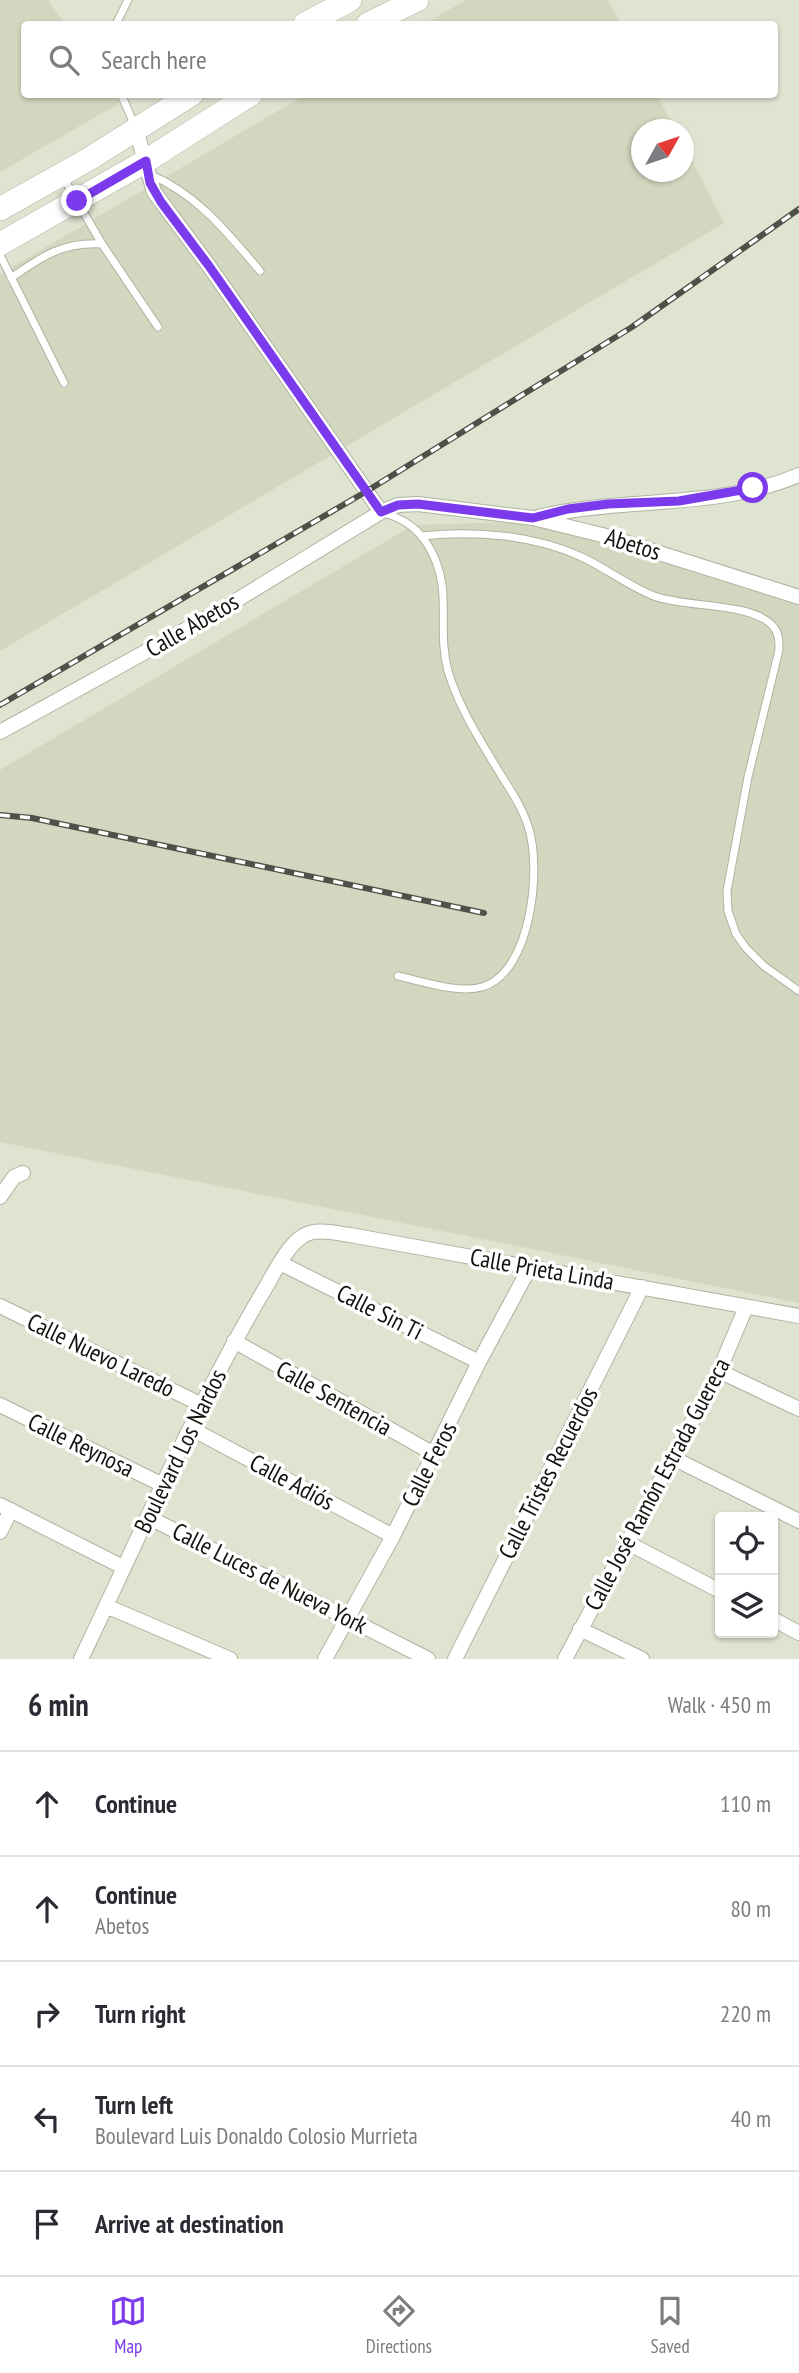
<!DOCTYPE html>
<html lang="en">
<head>
<meta charset="utf-8">
<style>
  body { margin:0; font-family:"PT Sans Narrow",sans-serif; background:#f2f2f3; color:#2b2b33 }
  .controls { position:absolute; right:21px; bottom:21px; display:grid; overflow:hidden; border-radius:7px; box-shadow:0 2px 5px #0004 }
  .controls button { width:63px; height:63px; display:grid; place-items:center; padding:0; border:0; border-bottom:2px solid #e1e1e2; background:#fff; color:#2b2b33; font:35px sans-serif }
  .compass { position:absolute; left:631px; top:119px; width:63px; height:63px; border-radius:50%; background:#fff; box-shadow:0 2px 5px #0004; rotate:50deg }
  .stop { position:absolute; width:21px; height:21px; margin:-16px; border:5px solid #7c3aed; border-radius:50%; background:#fff }
  .stop.end { background:#7c3aed; border-color:#fff; box-shadow:0 2px 7px #0008 }
  .list { margin:0; padding:0; list-style:none }
  h2 { display:flex; justify-content:space-between; align-items:center; height:91px; margin:0; padding:0 28px; font-size:30px }
  h2 small { font-size:23px; font-weight:400; color:#7c7c81 }
  .list li { display:grid; grid-template-columns:46px 1fr auto; gap:21px; align-items:center; box-sizing:border-box; height:105px; padding:0 28px; border-top:2px solid #e1e1e2 }
  .list b { display:block; font-size:26px; white-space:nowrap }
  .list p { margin:0; font-size:23px; white-space:nowrap; color:#7c7c81 }
  .list em { font-size:23px; font-style:normal; color:#7c7c81 }
  .icon { flex:none; width:38px; height:38px; fill:none; stroke:currentColor; stroke-width:2; stroke-linecap:round; stroke-linejoin:round }
  .map { position:relative; flex:none; width:799px; height:1659px; overflow:hidden }
  .search { position:absolute; background:#fff; box-shadow:0 2px 5px #0004; left:21px; right:21px; top:21px; height:77px; display:flex; align-items:center; gap:18px; box-sizing:border-box; padding:0 24px; border-radius:7px; color:#7c7c81; font-size:26px }
  .sheet { height:616px; background:#fff }
  nav { display:flex; justify-content:space-around; align-items:center; box-sizing:border-box; height:98px; border-top:2px solid #e1e1e2; background:#fff; font-size:19px; color:#7c7c81 }
  nav a { display:grid; justify-items:center; gap:4px }
  nav .on { color:#7c3aed }
  .map>svg:first-child { display:block }
  .built { fill:#d2d8bf }
  .lines { fill:none; stroke-linecap:round; stroke-linejoin:round }
  .lane-casing { stroke:#afb3a1; stroke-width:9 }
  .street-casing { stroke:#afb3a1; stroke-width:16 }
  .primary-casing { stroke:#afb3a1; stroke-width:24 }
  .lane { stroke:#fff; stroke-width:7 }
  .street { stroke:#fff; stroke-width:14 }
  .primary { stroke:#fff; stroke-width:23 }
  .rail-casing { stroke:#4e5147; stroke-width:6 }
  .rail { stroke:#fff; stroke-width:3.5; stroke-dasharray:10; stroke-linecap:butt }
  .route { stroke:#7c3aed; stroke-width:9 }
  .labels { text-anchor:middle; dominant-baseline:central; stroke-width:7; stroke-linejoin:round; paint-order:stroke }
  .street-label { font-size:24px; fill:#12130d; stroke:#fff }
</style>
</head>
<body>
<div class="map">
<svg width="799" height="1659" viewBox="0 0 799 1659">
  <rect width="100%" height="100%" fill="#dfe4d1"/>
  <path class="built" d="M0,0h48l17,24h-41v70l90,1 6,8 -120,69z
    M466,0h142l13,24h-197z
    M305,95h352l18,34 -33,1v42h42v-27l40,78 -724,428v-377z
    M545,521l254,84v698l-799,-161v-372l413,-245z"/>
  <g class="lines">
    <g class="lane-casing">
      <path id="lane" d="M116,24l12,-24
        M121,94l14,32
        M149,174c48,20 78,58 111,97
        M63,177l39,67 56,83
        M0,255l64,128
        M11,278c31,-22 52,-36 91,-34
        M384,513c20,6 34,15 45,34 25,42 7,80 19,124 11,37 33,71 53,104 10,16 21,32 27,51 14,40 4,147 -46,161 -23,7 -61,-6 -84,-11
        M422,536c53,-6 114,-1 162,22 24,12 45,28 70,38 32,12 95,6 118,29 7,7 7,16 7,25l-31,127 -21,114 1,20 8,23 10,14 18,18 35,25"/>
    </g>
    <g class="street-casing">
      <path id="street" d="M136,130l18,62 55,74 172,246
        M538,517c86,-21 179,-7 261,-42
        M0,732l214,-118 167,-102 17,-7 20,-1 115,14 69,17 197,62
        M0,1197l14,-20 9,-4
        M280,1263l199,99
        M0,1306l202,99
        M234,1341l200,113
        M719,1371l80,38
        M0,1405l163,80
        M190,1428l203,108
        M673,1458l126,63
        M0,1505l123,62
        M148,1517l280,142
        M0,1532l11,-22
        M626,1542l94,49
        M106,1606l124,53
        M773,1619l26,14
        M580,1629l62,30
        M81,1659c58,-121 111,-246 179,-362 11,-17 25,-50 43,-61 12,-8 32,-3 47,-1l449,81
        M325,1659l68,-123 86,-174 51,-95
        M455,1659l187,-372
        M565,1659l154,-288 27,-64"/>
    </g>
    <g class="primary-casing">
      <path id="primary" d="M305,24l45,-24
        M368,24l49,-24
        M0,209l89,-50 103,-65
        M0,244l146,-83 105,-67"/>
    </g>
    <use href="#lane" class="lane"/>
    <use href="#street" class="street"/>
    <use href="#primary" class="primary"/>
    <g class="rail-casing">
      <path id="rail" d="M0,705l367,-214 265,-164 167,-118
        M0,815l32,3 452,95"/>
    </g>
    <use href="#rail" class="rail"/>
  </g>
  <g class="lines">
    <path class="route" d="M77,201l69,-40 4,22 11,19 48,64 172,246 17,-7 20,-1 115,14 35,-9 40,-5 71,-3 74,-13"/>
  </g>
  <g class="labels">
    <g class="street-label">
      <text transform="translate(633 544) rotate(17)">Abetos</text>
      <text transform="translate(192 625) rotate(-30)">Calle Abetos</text>
      <text transform="translate(542 1269) rotate(10)">Calle Prieta Linda</text>
      <text transform="translate(380 1312) rotate(27)">Calle Sin Ti</text>
      <text transform="translate(101 1355) rotate(26)">Calle Nuevo Laredo</text>
      <text transform="translate(334 1398) rotate(29)">Calle Sentencia</text>
      <text transform="translate(81 1445) rotate(26)">Calle Reynosa</text>
      <text transform="translate(180 1451) rotate(-64)">Boulevard Los Nardos</text>
      <text transform="translate(429 1464) rotate(-63)">Calle Feros</text>
      <text transform="translate(548 1473) rotate(-63)">Calle Tristes Recuerdos</text>
      <text transform="translate(292 1482) rotate(28)">Calle Adiós</text>
      <text transform="translate(657 1484) rotate(-62)">Calle José Ramón Estrada Guereca</text>
      <text transform="translate(270 1578) rotate(27)">Calle Luces de Nueva York</text>
    </g>
  </g>
</svg>
<div class="controls">
<button><svg class="icon" aria-label="locate" viewBox="0 0 24 24"><circle cx="12" cy="12" r="6"/><path d="M12 2v4M12 18v4M2 12h4M18 12h4"/></svg></button>
<button><svg class="icon" aria-label="layers" viewBox="0 0 24 24"><path d="M12 4l9 5-9 5-9-5zM3 14l9 5 9-5"/></svg></button>
</div>
<svg class="compass" viewBox="-18 -18 36 36"><path d="M0-13l5 13h-10z" fill="#e53935"/><path d="M0 13l5-13h-10z" fill="#7c7c81"/></svg>
<div class="stop" style="left:753px;top:488px"></div>
<div class="stop end" style="left:77px;top:201px"></div>
<div class="search"><svg class="icon" aria-label="search" viewBox="0 0 24 24"><circle cx="10" cy="10" r="6"/><path d="M15 15l6 6"/></svg>Search here</div>
</div>
<section class="sheet">
<h2>6 min<small>Walk · 450 m</small></h2>
<ul class="list">
<li><svg class="icon" aria-label="ahead" viewBox="0 0 24 24"><path d="M12 20V5M6 11l6-6 6 6"/></svg><div><b>Continue</b></div><em>110 m</em></li>
<li><svg class="icon" aria-label="ahead" viewBox="0 0 24 24"><path d="M12 20V5M6 11l6-6 6 6"/></svg><div><b>Continue</b><p>Abetos</p></div><em>80 m</em></li>
<li><svg class="icon" aria-label="right" viewBox="0 0 24 24"><path d="M7 20v-9h11M14 6l5 5-5 5"/></svg><div><b>Turn right</b></div><em>220 m</em></li>
<li><svg class="icon" aria-label="left" viewBox="0 0 24 24"><path d="M17 20v-9H6M10 6l-5 5 5 5"/></svg><div><b>Turn left</b><p>Boulevard Luis Donaldo Colosio Murrieta</p></div><em>40 m</em></li>
<li><svg class="icon" aria-label="arrive" viewBox="0 0 24 24"><path d="M6 21V4h12l-3 4 3 4H6"/></svg><div><b>Arrive at destination</b></div></li>
</ul>
</section>
<nav>
<a class="on"><svg class="icon" aria-label="map" viewBox="0 0 24 24"><path d="M3 6l6-2 6 2 6-2v14l-6 2-6-2-6 2zM9 4v14M15 6v14"/></svg>Map</a>
<a><svg class="icon" aria-label="directions" viewBox="0 0 24 24"><path d="M12 3l9 9-9 9-9-9zM9 14v-3h6M13 9l2 2-2 2"/></svg>Directions</a>
<a><svg class="icon" aria-label="saved" viewBox="0 0 24 24"><path d="M7 4h10v16l-5-4-5 4z"/></svg>Saved</a>
</nav>
</body>
</html>
